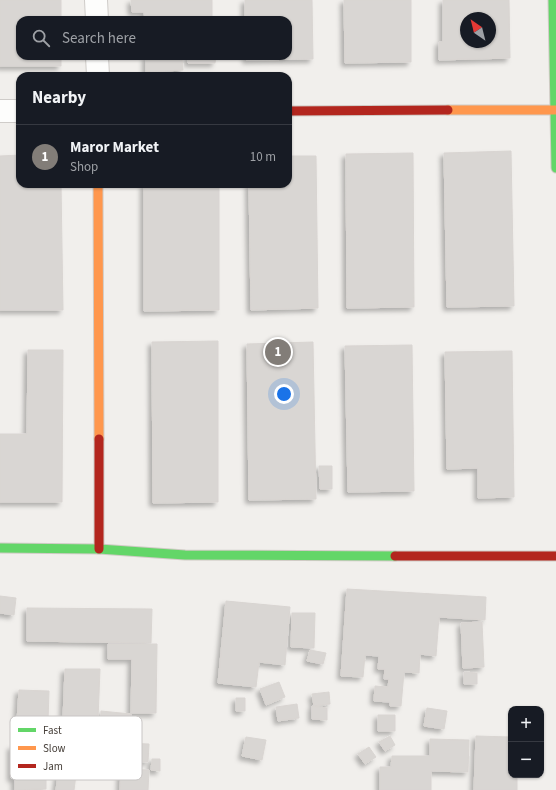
<!DOCTYPE html>
<html lang="en">
<head>
<meta charset="utf-8">
<style>
  body { margin:0; font-family:"Source Sans 3",sans-serif; background:#242831; color:#f1f3f6 }
  .controls { position:absolute; right:12px; bottom:12px; display:grid; overflow:hidden; border-radius:8px; box-shadow:0 1px 3px #0004 }
  .controls button { width:36px; height:36px; display:grid; place-items:center; padding:0; border:0; border-bottom:1px solid #363941; background:#171b24; color:#f1f3f6; font:20px sans-serif }
  .compass { position:absolute; left:460px; top:12px; width:36px; height:36px; border-radius:50%; background:#171b24; box-shadow:0 1px 3px #0004; rotate:325deg }
  .you { position:absolute; left:284px; top:394px; width:14px; height:14px; margin:-10px; border:3px solid #fff; border-radius:50%; background:#1a73e8; box-shadow:0 0 0 6px #1a73e833 }
  .badge { display:grid; place-items:center; width:26px; height:26px; border-radius:50%; background:#827d78; color:#fff; font-size:13px; font-weight:700 }
  .pin { position:absolute; translate:-50% -50%; border:2px solid #fff; box-shadow:0 1px 4px #0006 }
  .list { margin:0; padding:0; list-style:none }
  h2 { display:flex; justify-content:space-between; align-items:center; height:52px; margin:0; padding:0 16px; font-size:17px }
  h2 small { font-size:13px; font-weight:400; color:#9ea1a6 }
  .list li { display:grid; grid-template-columns:26px 1fr auto; gap:12px; align-items:center; box-sizing:border-box; height:64px; padding:0 16px; border-top:1px solid #363941 }
  .list b { display:block; font-size:15px; white-space:nowrap }
  .list p { margin:0; font-size:13px; white-space:nowrap; color:#9ea1a6 }
  .list em { font-size:13px; font-style:normal; color:#9ea1a6 }
  .icon { flex:none; width:22px; height:22px; fill:none; stroke:currentColor; stroke-width:2; stroke-linecap:round; stroke-linejoin:round }
  .map { position:relative; flex:none; width:556px; height:790px; overflow:hidden }
  .search { position:absolute; background:#171b24; box-shadow:0 1px 3px #0004; left:16px; top:16px; width:276px; height:44px; display:flex; align-items:center; gap:10px; box-sizing:border-box; padding:0 14px; border-radius:12px; color:#9ea1a6; font-size:15px }
  .panel { position:absolute; background:#171b24; box-shadow:0 1px 3px #0004; left:16px; top:72px; width:276px; height:116px; border-radius:12px }
  .map>svg:first-child { display:block }
  .building { fill:#d9d6d3; stroke:#d9d5d2; fill-rule:evenodd; filter:url(#shadow) }
  .lines { fill:none; stroke-linecap:round; stroke-linejoin:round }
  .street-casing { stroke:#cfccc9; stroke-width:24 }
  .fast-casing { stroke:#d0cbc5; stroke-width:11 }
  .slow-casing { stroke:#d0cbc5; stroke-width:11 }
  .jam-casing { stroke:#d0cbc5; stroke-width:11 }
  .street { stroke:#fdfdfc; stroke-width:22 }
  .fast { stroke:#63d668; stroke-width:9 }
  .slow { stroke:#ff974d; stroke-width:9 }
  .jam { stroke:#b3261e; stroke-width:9 }
  .key { fill:#fff; stroke:#c8c5c4; stroke-width:1 }
  .key-label { font-size:11px; fill:#463f39 }
</style>
</head>
<body>
<div class="map">
<svg width="556" height="790" viewBox="0 0 556 790">
  <defs>
    <filter id="shadow"><feDropShadow dx="-3.5" dy="3.5" stdDeviation="2" flood-color="#0004"/></filter>
  </defs>
  <rect width="100%" height="100%" fill="#f1efec"/>
  <path class="building" d="M0,0h61v20h-41v36h41v10h-61z
    M131,0h81v20h-67l-1,-8h-12z
    M245,0h67l1,59 -67,1v-4h42v-36h-43z
    M344,0h67v62l-66,1z
    M443,0h66l1,58 -71,2v-18h4zM466,18h24v24h-24z
    M146,56h36l1,14 -37,2z
    M188,56h28l-1,7h-27z
    M511,151l3,155 -67,1 -3,-154z
    M413,153l1,154 -67,1 -1,-154z
    M20,155v29h41l2,126h-63v-154z
    M288,156h28l2,152 -67,2 -2,-126h39z
    M144,184h75v126l-75,1z
    M218,341v161l-65,1 -1,-161z
    M313,342l3,157 -67,1 -2,-156z
    M412,345l2,146 -66,1 -3,-146z
    M28,350h35l-1,152h-62v-68h27z
    M512,351l2,146 -36,1v-30l-31,1 -2,-117z
    M319,466h13v23h-12z
    M347,589l139,8 -1,23 -46,-3 -3,39 -16,-2 -1,19 -15,-1 -3,34h-11v-4l-16,-1 1,-15 13,1 1,-8h-5l1,-10h-7l1,-13 -14,-1 -2,22 -22,-1z
    M0,596l16,2 -2,17 -14,-2z
    M226,601l64,6 -5,58 -26,-3 -3,25 -38,-4z
    M27,608l125,1 -1,34 -124,-2z
    M292,613h23l-1,35 -23,-1z
    M482,622l2,45 -21,1 -2,-45z
    M108,644h49l-1,69h-25l1,-54h-24z
    M310,650l16,3 -3,11 -16,-3z
    M65,669h35l-2,50 -35,-1z
    M464,672l13,1v11h-13z
    M279,682l6,15 -19,8 -6,-16z
    M19,690l30,1 -1,31 -31,-1z
    M329,692l1,12 -16,2 -2,-12z
    M236,698h9v13h-9z
    M297,704l2,14 -21,3 -2,-14z
    M312,706l15,2v12l-15,-1z
    M427,708l20,3 -3,18 -20,-3z
    M101,711l30,3 -1,18 -30,-3z
    M378,715h17v16h-17z
    M390,736l5,9 -10,6 -6,-9z
    M476,736l35,1v38h6v15h-43z
    M246,737l20,3 -4,20 -20,-4z
    M430,739l39,1 -1,32 -37,-1v19h-51v-23h11l1,-11h38z
    M27,742h19v47l-31,1v-12h-4v-32h16z
    M124,743l25,1 -1,18 -25,-1z
    M369,747l7,10 -11,7 -7,-10z
    M50,748l29,4 -5,38h-18l3,-22 -11,-2z
    M152,759h8v12l-9,-1z
    M121,769l28,1 -1,20h-28z"/>
  <g class="lines">
    <g class="street-casing">
      <path id="street" d="M96,0l1,20
        M97,56l1,20
        M0,111h20"/>
    </g>
    <g class="fast-casing">
      <path id="fast" d="M553,0l3,168
        M0,548l99,1 86,6 210,1"/>
    </g>
    <g class="slow-casing">
      <path id="slow" d="M448,110h108
        M98,184l1,255"/>
    </g>
    <g class="jam-casing">
      <path id="jam" d="M288,111l160,-1
        M99,439v110
        M395,556h161"/>
    </g>
    <use href="#street" class="street"/>
    <use href="#fast" class="fast"/>
    <use href="#slow" class="slow"/>
    <use href="#jam" class="jam"/>
  </g>
  <rect x="10" y="716" width="132" height="64" rx="6" class="key"/>
  <rect x="18" y="728" width="18" height="4" fill="#63d668"/>
  <rect x="18" y="746" width="18" height="4" fill="#ff974d"/>
  <rect x="18" y="764" width="18" height="4" fill="#b3261e"/>
  <g class="key-label">
    <text x="43" y="734">Fast</text>
    <text x="43" y="752">Slow</text>
    <text x="43" y="770">Jam</text>
  </g>
</svg>
<div class="controls">
<button>+</button>
<button>−</button>
</div>
<svg class="compass" viewBox="-18 -18 36 36"><path d="M0-13l5 13h-10z" fill="#e53935"/><path d="M0 13l5-13h-10z" fill="#9ea1a6"/></svg>
<div class="you"></div>
<div class="pin badge" style="left:278px;top:352px">1</div>
<div class="search"><svg class="icon" aria-label="search" viewBox="0 0 24 24"><circle cx="10" cy="10" r="6"/><path d="M15 15l6 6"/></svg>Search here</div>
<section class="panel">
<h2>Nearby<small></small></h2>
<ul class="list">
<li><span class="badge">1</span><div><b>Maror Market</b><p>Shop</p></div><em>10 m</em></li>
</ul>
</section>
</div>
</body>
</html>
